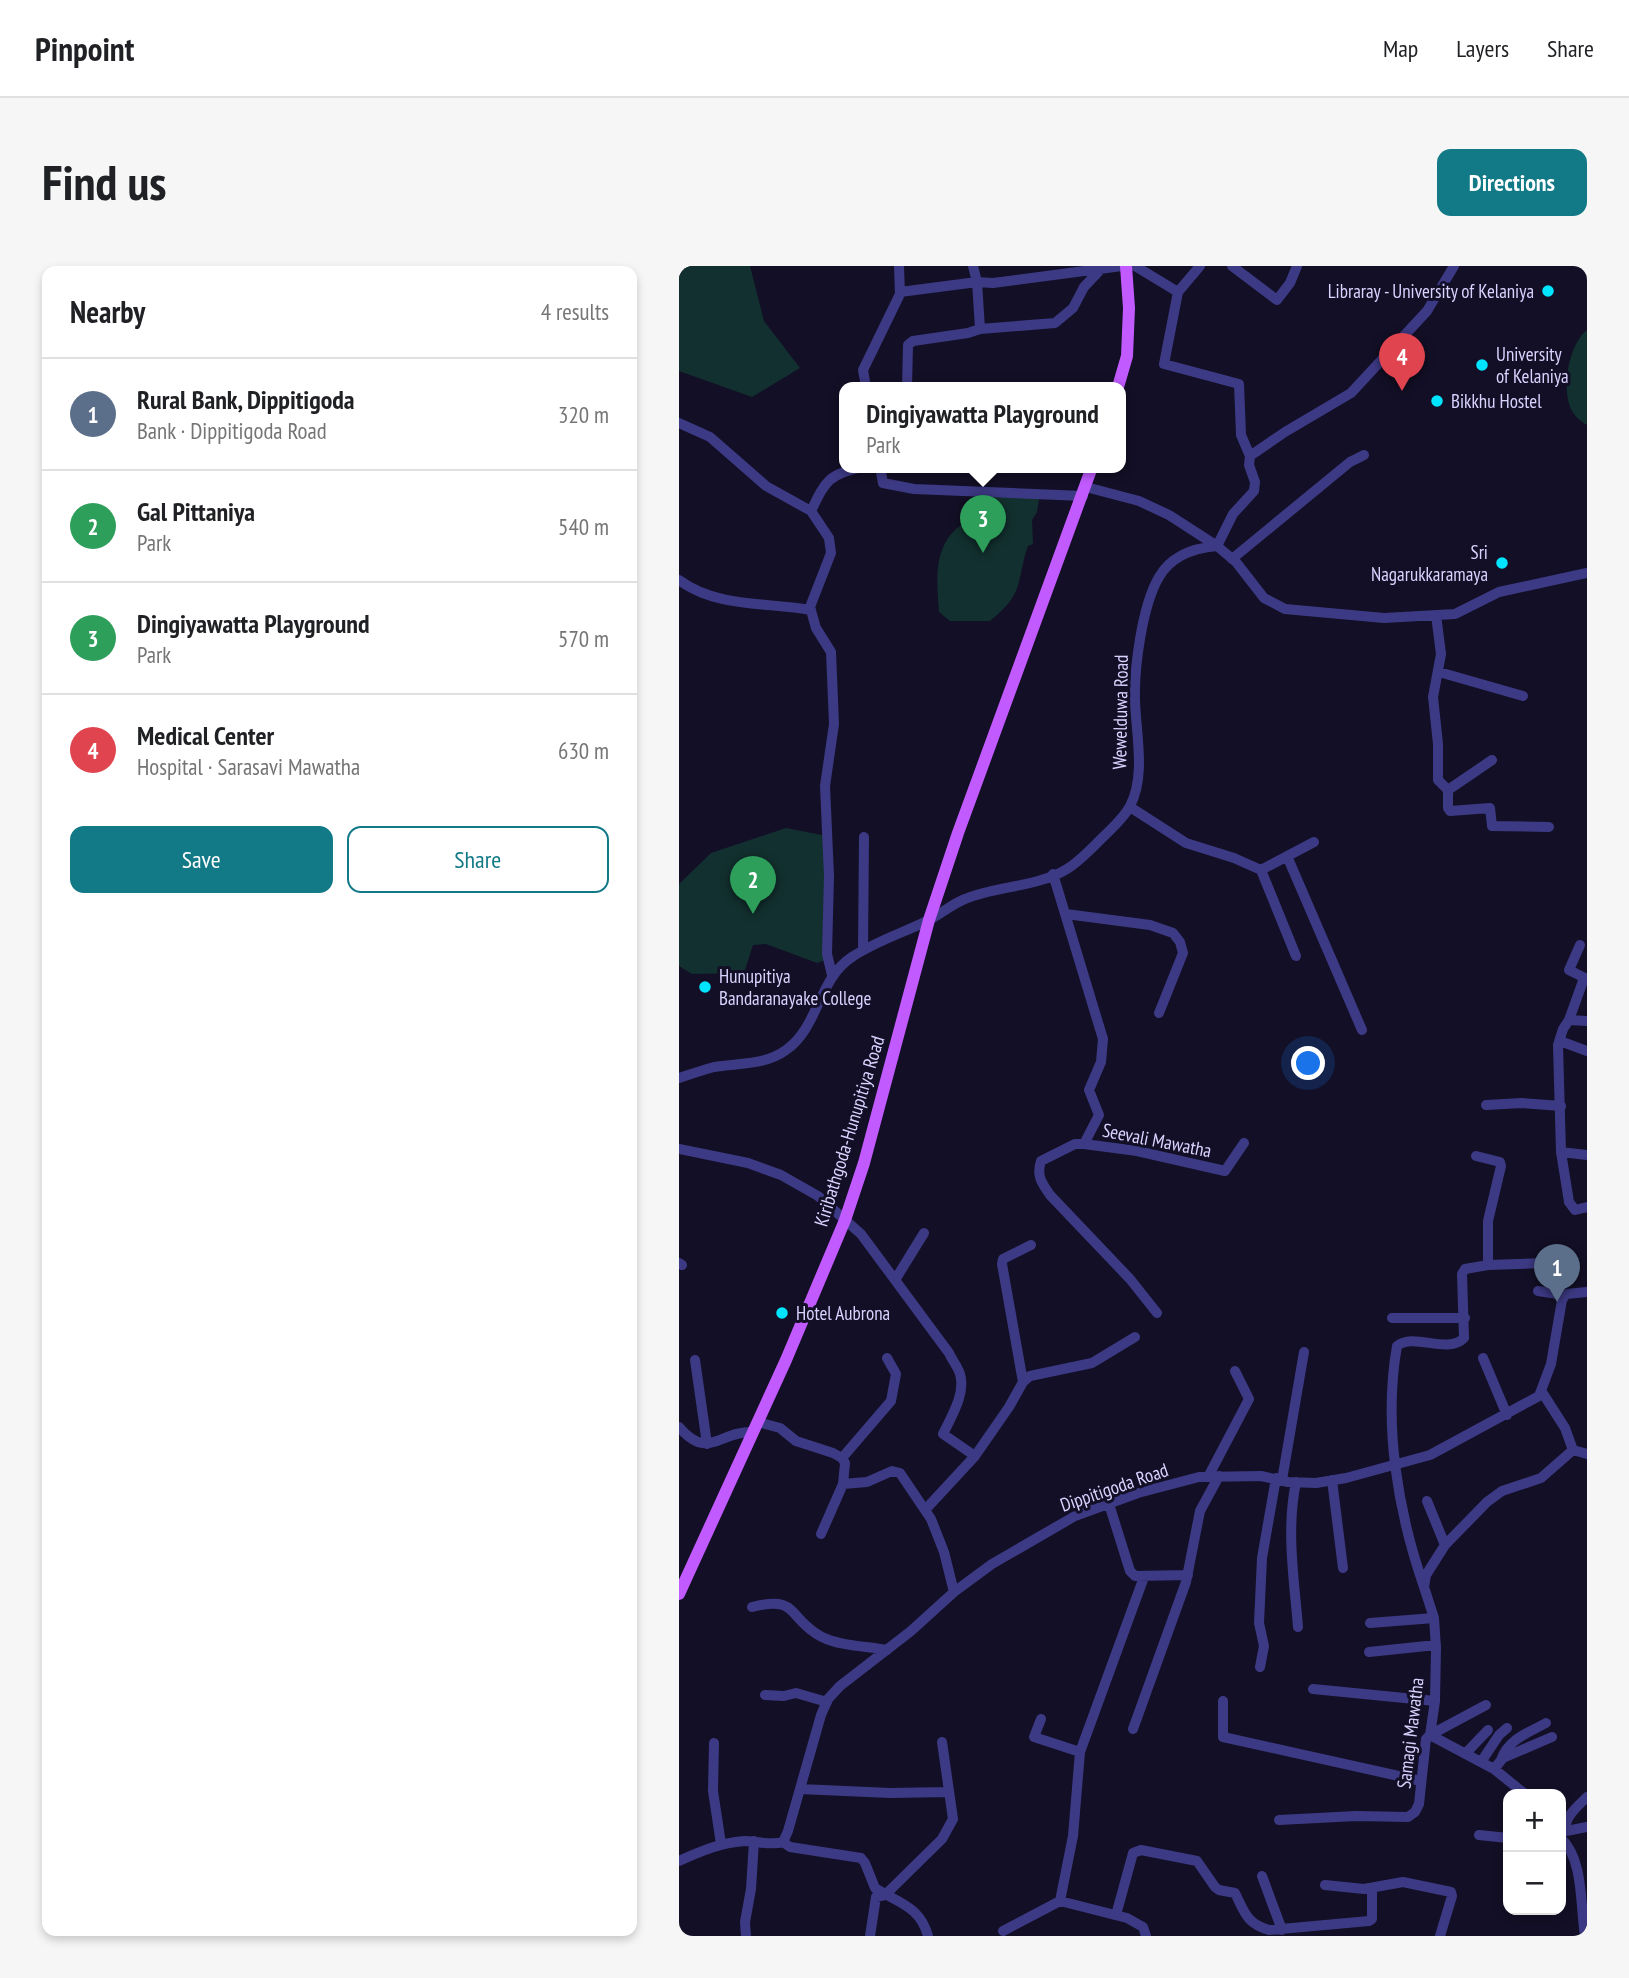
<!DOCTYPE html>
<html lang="en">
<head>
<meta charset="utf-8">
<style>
  body { margin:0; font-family:"PT Sans Narrow",sans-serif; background:#f6f6f6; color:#202124 }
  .controls { position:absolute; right:21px; bottom:21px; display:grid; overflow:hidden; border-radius:14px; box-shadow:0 4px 10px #0003 }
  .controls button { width:63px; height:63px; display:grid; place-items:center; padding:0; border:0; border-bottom:2px solid #e0e0e0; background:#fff; color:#202124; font:35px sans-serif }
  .you { position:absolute; left:630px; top:798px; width:24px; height:24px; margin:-18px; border:5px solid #fff; border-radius:50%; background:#1a73e8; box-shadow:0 0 0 10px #1a73e833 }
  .badge { display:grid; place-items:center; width:46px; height:46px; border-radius:50%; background:#127987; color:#fff; font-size:23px; font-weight:700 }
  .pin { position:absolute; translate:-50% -58px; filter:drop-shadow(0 2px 4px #0008) }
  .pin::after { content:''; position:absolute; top:37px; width:24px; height:21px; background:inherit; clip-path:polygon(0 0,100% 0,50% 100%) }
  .popup { position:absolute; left:160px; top:116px; width:287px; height:91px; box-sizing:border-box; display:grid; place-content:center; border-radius:14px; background:#fff; filter:drop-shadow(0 2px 5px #0005); font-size:23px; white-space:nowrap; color:#757577 }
  .popup b { font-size:26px; color:#202124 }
  .popup::after { content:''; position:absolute; left:50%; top:100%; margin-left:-14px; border:14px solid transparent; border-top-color:#fff }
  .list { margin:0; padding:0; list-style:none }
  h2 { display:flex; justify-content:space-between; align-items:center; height:91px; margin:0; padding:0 28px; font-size:30px }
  h2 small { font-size:23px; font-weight:400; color:#757577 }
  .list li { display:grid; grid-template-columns:46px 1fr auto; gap:21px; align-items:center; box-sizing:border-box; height:112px; padding:0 28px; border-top:2px solid #e0e0e0 }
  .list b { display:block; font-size:26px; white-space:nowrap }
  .list p { margin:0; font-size:23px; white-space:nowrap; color:#757577 }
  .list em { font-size:23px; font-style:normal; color:#757577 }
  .actions { display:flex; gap:14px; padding:21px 28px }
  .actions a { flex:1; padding:16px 0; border:2px solid #127987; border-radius:14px; text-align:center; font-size:24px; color:#127987 }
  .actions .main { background:#127987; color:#fff }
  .map { position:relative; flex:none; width:908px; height:1670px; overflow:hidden; border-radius:14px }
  header { display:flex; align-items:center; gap:42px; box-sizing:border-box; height:98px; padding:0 35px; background:#fff; border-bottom:2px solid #e0e0e0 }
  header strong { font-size:33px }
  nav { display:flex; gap:38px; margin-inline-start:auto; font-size:24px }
  .intro { display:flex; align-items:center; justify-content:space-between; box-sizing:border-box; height:168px; padding:0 42px }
  h1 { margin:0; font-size:49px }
  .button { padding:18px 32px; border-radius:14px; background:#127987; color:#fff; font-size:24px; font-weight:700 }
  main { display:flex; gap:42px; padding:0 42px }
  aside { flex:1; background:#fff; border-radius:14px; box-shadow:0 4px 10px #0003 }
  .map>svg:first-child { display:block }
  .green { fill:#12302f }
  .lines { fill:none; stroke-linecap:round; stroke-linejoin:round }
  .minor { stroke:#3d3a85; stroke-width:10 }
  .major { stroke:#c25bff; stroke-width:12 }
  .poi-dot { fill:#00e5ff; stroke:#130f26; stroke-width:2.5 }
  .labels { text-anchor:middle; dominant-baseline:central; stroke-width:6; stroke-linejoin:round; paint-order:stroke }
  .poi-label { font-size:19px; fill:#d9d4ff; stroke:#130f26; text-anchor:start }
  .street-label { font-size:19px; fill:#d9d4ff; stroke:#130f26 }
</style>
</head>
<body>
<header>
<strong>Pinpoint</strong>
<nav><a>Map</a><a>Layers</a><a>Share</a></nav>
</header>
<div class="intro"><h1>Find us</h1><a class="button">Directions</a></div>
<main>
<aside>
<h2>Nearby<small>4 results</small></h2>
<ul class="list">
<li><span class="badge" style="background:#5c6f8a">1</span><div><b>Rural Bank, Dippitigoda</b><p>Bank · Dippitigoda Road</p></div><em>320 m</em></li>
<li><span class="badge" style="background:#2e9e5b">2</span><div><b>Gal Pittaniya</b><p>Park</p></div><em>540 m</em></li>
<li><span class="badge" style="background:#2e9e5b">3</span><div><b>Dingiyawatta Playground</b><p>Park</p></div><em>570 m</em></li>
<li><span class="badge" style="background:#e0444e">4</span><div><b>Medical Center</b><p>Hospital · Sarasavi Mawatha</p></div><em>630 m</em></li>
</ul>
<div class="actions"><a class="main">Save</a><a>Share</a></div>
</aside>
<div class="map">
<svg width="908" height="1670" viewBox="0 0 908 1670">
  <rect width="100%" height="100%" fill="#130f26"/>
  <path class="green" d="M0,0h71l14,55 36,47 -48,29 -73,-26z
    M908,64v95c-7,-4 -12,-8 -16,-16 -10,-21 -2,-65 16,-79z
    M305,225l56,3 -3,18 -5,8 1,24 -5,2c-5,13 -6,26 -10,39 -3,14 -17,27 -28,36h-40l-11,-9c-2,-28 -6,-61 16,-82 5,-5 13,-8 19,-13l3,-14z
    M107,562l41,8 1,123 -11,4 -51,-19 -13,1 -9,28 -52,1 -13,-8v-82l32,-31z"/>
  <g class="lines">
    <path class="minor" d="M456,0l43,26 -14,72 75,20 2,51 9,21
      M553,0l45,34 13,-17 7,-17
      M221,26l77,-10 -4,-16
      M499,26l22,-26
      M301,63l75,-6 18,-15 11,-21 17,-18
      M187,121l-3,-17 37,-76 -1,-28
      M228,121l1,-42 5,-4 55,-8 12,-4 -3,-47 16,1 129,-17
      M0,157l31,14 56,49 45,25
      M201,201l3,16 31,6 169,7
      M407,221l53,14 30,14 48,31 19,16 28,36 21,11 99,9 71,-4 44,-22 88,-19
      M538,280l16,-32 21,-23 1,-9 -6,-17 1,-9 35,-24 66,-39 76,-82 27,-45
      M553,293l118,-97 14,-7
      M0,314c38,28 88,22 132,30
      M757,349l5,39 -8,43 5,47v36l10,10v18l2,3 40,-3 2,18 57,1
      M760,406l84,24
      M769,524l44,-30
      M451,541l56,36 48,15 27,12 53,-28
      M608,590l75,174
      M582,604l35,86
      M374,608l50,165 -2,23 -12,28 10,25 -15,29 53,7 88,20 19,-28
      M387,648l84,11 23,8 7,9 3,11 -24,60
      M901,679l-11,25 16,8
      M184,684l1,-113
      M153,709l-5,-21 2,-78 -4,-90 9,-62 -3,-72 -15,-24 -6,-21 21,-54 -2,-15 -18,-27c14,-29 17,-37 51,-44
      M890,754l14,-39 4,-3
      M908,755l-18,-1 -6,9 -5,16 3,107 26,3
      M881,775l27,10
      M0,812c12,-4 24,-8 35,-11 24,-4 52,-2 72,-17 33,-23 32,-71 66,-93 24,-16 51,-24 77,-37 12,-6 23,-16 36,-21 31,-13 73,-12 102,-30 13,-8 24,-20 35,-31 10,-10 22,-20 28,-32 16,-30 6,-72 5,-105 -1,-33 7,-95 24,-124 12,-21 35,-29 58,-31
      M807,839l36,-2 39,3
      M405,878h-9l-34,17c-5,15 1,22 9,34l80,84 27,34
      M0,883l69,14 33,12 37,21 43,38 88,119c3,7 9,14 11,21 6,20 -9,43 -17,60l32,22 -50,54
      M882,886l8,50 6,8 12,-3
      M797,890l24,6 1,4 -13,55v44
      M0,997l3,2
      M216,1014l29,-47
      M859,1025l20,3
      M713,1052h73
      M804,1092l24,57
      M16,1094l12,84
      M344,1116l-21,-118 1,-5 28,-14
      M79,1156l22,6 16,13 37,12 9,5 3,5 -2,21 -22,50
      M0,1161c29,34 40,4 74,5
      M894,1184l14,4
      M296,1190l34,-49 14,-25 7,-6 62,-13 43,-26
      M163,1192l49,-57 5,-27 -9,-16
      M529,1211l41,-78 -14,-28
      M603,1214l22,-128
      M653,1214l11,88
      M617,1216c-10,48 -2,96 2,145
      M164,1218l24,-2 25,-11 8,2 31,46 13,33 10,40
      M748,1235l18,44
      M430,1238l21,67 5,5 53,-1
      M745,1321c-26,-75 -41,-162 -27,-241 17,-14 50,9 67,-8l-2,-64 3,-5 23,-4 56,-2 6,3 3,27
      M73,1341c48,-12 35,12 70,30 18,9 44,9 65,13
      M691,1357l64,-5
      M690,1386l67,-7
      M581,1401l4,-21 -5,-23 3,-65 14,-80
      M634,1423l122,12
      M86,1429l19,1 12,-3 31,9
      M544,1435v36l198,44
      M362,1453l-7,18 46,15
      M454,1463l53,-147 14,-71 19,-35
      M751,1469l64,34 31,25
      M751,1469l56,-30
      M35,1477l-1,48 8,53
      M787,1487l22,-23
      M822,1494c7,-21 27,-27 45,-37
      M802,1496l18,-27 8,-7
      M815,1503l9,-11 49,-21
      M121,1523l90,4 59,-1
      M600,1554l77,-4 52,1 7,-5 4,-8 7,-65 4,-4 5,-34 1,-53 -2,-30 -10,-31 2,-12 19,-30 42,-43 15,-11 39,-13 32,-28 -8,-22 -23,-36
      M886,1565c0,-15 12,-24 22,-34
      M882,1566l26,-5
      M800,1569l29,3
      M882,1572c23,22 19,67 24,98
      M104,1576l7,5 71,11 4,5 10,25c23,15 45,18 53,48
      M0,1595c22,-10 41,-18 65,-20 13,0 27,5 39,1l5,-11 33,-116 7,-16 12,-13 71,-55 43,-39 38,-28 83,-48 63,-23 61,-16 62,-1 27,6 28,1 30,-5 84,-23 109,-59 12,-32 11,-64 4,-6 21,-2
      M583,1610l20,54
      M646,1619l39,4 39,-7 48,10 1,4 -12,40
      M381,1635l67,17 16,9 3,9
      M437,1649l17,-62 8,-3 56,11 18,26 4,3 16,3c10,20 12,31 34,37l100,-9 3,-2v-31
      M324,1665l57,-30 13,-65 7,-84 64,-175
      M67,1670l-1,-14 6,-33 3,-48
      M191,1670l6,-39 9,-2 57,-56 11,-20 -11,-77"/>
    <path class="major" d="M439,121l9,-31 2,-48 -3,-42
      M0,1328l107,-234 59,-140 19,-57 65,-243 29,-87 134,-366"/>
  </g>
  <g class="poi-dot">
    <circle cx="869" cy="25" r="7"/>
    <circle cx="803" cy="99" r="7"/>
    <circle cx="758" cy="135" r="7"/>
    <circle cx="823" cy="297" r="7"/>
    <circle cx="26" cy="721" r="7"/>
    <circle cx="103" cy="1047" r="7"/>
  </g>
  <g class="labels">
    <g class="poi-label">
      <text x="855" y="25" text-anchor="end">Libraray - University of Kelaniya</text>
      <text x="817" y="88">University<tspan x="817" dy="22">of Kelaniya</tspan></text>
      <text x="772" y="135">Bikkhu Hostel</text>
      <text x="809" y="286" text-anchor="end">Sri<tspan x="809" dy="22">Nagarukkaramaya</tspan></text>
      <text x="40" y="710">Hunupitiya<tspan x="40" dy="22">Bandaranayake College</tspan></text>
      <text x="117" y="1047">Hotel Aubrona</text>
    </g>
    <g class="street-label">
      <text transform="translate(441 446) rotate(-89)">Wewelduwa Road</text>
      <text transform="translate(170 865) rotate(-73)">Kiribathgoda-Hunupitiya Road</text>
      <text transform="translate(478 874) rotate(11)">Seevali Mawatha</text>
      <text transform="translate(435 1221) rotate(-19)">Dippitigoda Road</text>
      <text transform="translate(731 1467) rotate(-83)">Samagi Mawatha</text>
    </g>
  </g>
</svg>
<div class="controls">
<button>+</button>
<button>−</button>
</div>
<div class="you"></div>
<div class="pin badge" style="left:878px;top:1036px;background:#5c6f8a">1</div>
<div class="pin badge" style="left:74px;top:648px;background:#2e9e5b">2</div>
<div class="pin badge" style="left:304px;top:287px;background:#2e9e5b">3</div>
<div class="popup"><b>Dingiyawatta Playground</b>Park</div>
<div class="pin badge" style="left:723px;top:125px;background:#e0444e">4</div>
</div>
</main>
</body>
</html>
